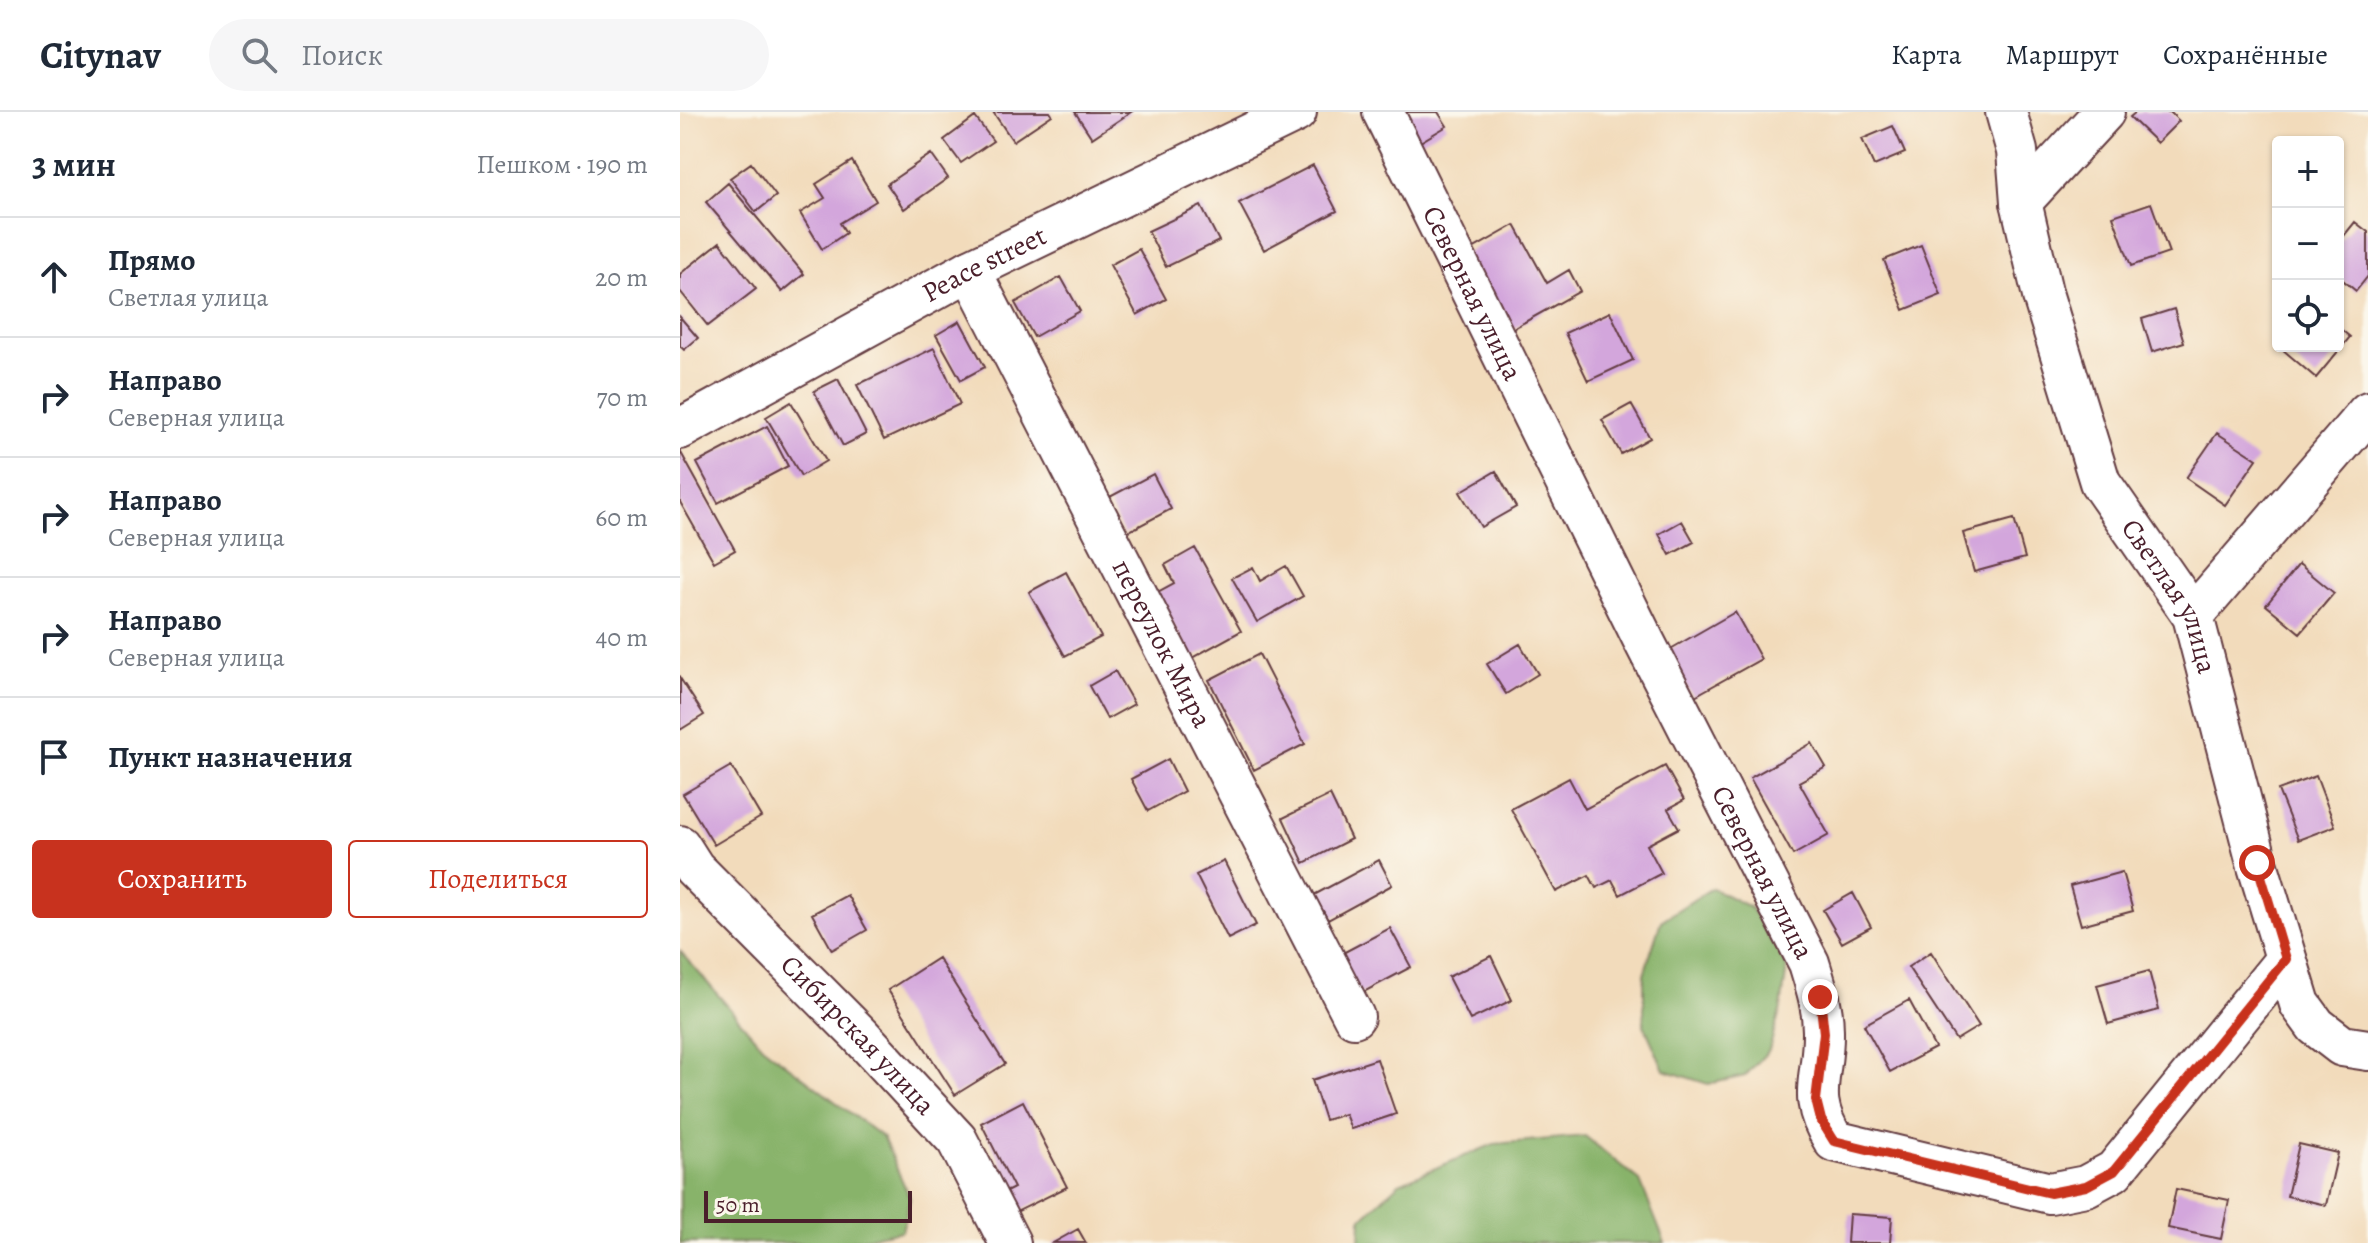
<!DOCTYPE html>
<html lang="ru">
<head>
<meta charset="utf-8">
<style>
  body { margin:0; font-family:Alegreya,serif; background:#f6f6f7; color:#1f2937 }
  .controls { position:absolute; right:24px; top:24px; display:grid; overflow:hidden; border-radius:8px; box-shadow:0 2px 6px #0004 }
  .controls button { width:72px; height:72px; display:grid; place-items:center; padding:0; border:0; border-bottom:2px solid #e0e1e3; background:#fff; color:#1f2937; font:40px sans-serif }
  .scale { position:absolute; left:24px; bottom:20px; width:208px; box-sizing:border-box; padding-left:8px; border:4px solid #4a1f2b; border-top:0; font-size:22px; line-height:28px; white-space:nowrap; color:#4a1f2b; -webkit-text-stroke:6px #fbf7ec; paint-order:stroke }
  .stop { position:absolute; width:24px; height:24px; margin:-18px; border:6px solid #c8321e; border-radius:50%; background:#fff }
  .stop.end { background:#c8321e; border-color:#fff; box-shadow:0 2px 8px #0008 }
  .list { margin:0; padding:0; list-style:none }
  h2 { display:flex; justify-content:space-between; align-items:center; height:104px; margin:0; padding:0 32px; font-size:34px }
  h2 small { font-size:26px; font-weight:400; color:#747a83 }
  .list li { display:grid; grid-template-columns:52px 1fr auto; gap:24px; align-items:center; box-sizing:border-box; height:120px; padding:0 32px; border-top:2px solid #e0e1e3 }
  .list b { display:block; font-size:30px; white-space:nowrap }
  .list p { margin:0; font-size:26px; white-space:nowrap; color:#747a83 }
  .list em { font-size:26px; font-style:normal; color:#747a83 }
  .actions { display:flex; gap:16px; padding:24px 32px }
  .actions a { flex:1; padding:18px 0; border:2px solid #c8321e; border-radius:8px; text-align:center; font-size:28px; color:#c8321e }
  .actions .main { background:#c8321e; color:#fff }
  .icon { flex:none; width:44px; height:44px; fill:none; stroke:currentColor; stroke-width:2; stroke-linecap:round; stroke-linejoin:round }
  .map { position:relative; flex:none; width:1688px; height:1131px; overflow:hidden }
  header { display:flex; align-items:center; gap:48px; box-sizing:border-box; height:112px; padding:0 40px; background:#fff; border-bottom:2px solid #e0e1e3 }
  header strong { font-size:38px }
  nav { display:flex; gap:44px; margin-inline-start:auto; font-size:28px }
  .search { width:560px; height:72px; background:#f6f6f7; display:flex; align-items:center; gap:20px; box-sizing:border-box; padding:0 28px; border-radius:44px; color:#747a83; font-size:30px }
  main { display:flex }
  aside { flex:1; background:#fff }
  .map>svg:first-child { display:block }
  .forest { fill:#88b36b; stroke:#69694b; stroke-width:2 }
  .building { fill:#d3a6dc }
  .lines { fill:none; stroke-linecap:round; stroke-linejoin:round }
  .minor-casing { stroke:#633b41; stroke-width:44 }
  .minor { stroke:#fff; stroke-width:40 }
  .route { stroke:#c8321e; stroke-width:10 }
  .labels { text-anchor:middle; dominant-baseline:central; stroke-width:7; stroke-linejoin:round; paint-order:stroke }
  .street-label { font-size:28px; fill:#4a1f2b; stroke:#fbf7ec }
</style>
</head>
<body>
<header>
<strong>Citynav</strong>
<div class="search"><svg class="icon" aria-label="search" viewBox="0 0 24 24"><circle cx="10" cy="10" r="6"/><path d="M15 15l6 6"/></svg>Поиск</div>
<nav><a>Карта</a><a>Маршрут</a><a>Сохранённые</a></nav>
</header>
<main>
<aside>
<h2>3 мин<small>Пешком · 190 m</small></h2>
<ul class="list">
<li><svg class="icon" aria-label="ahead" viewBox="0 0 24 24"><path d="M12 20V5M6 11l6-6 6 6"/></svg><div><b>Прямо</b><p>Светлая улица</p></div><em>20 m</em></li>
<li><svg class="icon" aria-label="right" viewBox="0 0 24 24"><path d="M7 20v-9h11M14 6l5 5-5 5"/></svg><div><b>Направо</b><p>Северная улица</p></div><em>70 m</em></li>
<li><svg class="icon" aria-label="right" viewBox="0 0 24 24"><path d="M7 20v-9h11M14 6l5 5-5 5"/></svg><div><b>Направо</b><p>Северная улица</p></div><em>60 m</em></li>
<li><svg class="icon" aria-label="right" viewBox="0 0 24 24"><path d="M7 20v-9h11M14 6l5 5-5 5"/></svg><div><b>Направо</b><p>Северная улица</p></div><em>40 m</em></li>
<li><svg class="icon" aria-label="arrive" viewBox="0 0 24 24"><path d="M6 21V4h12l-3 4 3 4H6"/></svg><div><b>Пункт назначения</b></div></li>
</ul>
<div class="actions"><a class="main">Сохранить</a><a>Поделиться</a></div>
</aside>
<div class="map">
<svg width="1688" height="1131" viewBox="0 0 1688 1131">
  <rect width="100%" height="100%" fill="#fbf7ec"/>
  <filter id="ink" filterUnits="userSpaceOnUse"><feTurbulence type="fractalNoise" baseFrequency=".0125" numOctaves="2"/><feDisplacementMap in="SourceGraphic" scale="16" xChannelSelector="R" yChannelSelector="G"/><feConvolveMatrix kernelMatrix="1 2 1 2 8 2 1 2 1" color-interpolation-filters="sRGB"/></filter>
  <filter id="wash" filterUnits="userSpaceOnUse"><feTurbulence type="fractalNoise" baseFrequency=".006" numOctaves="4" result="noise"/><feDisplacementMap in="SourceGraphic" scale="32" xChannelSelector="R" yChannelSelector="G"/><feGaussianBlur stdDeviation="1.8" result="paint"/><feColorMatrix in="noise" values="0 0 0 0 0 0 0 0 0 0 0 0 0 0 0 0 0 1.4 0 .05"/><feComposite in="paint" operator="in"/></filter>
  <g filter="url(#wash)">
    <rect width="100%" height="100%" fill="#f2dbbb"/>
    <path class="forest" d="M1032,776l39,20 36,59 -6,41 -12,42 -24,26 -37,8 -44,-14 -20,-45v-51l17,-53z
      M0,839l82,95 121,92 27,60 -8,33 -63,12h-159z
      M905,1024l55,45 25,62h-305l1,-24 38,-36 95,-39z"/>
    <g id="blocks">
      <path class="building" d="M313,0h57l2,3 -39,26z
        M395,0h56l-39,26z
        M716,0h42l9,14 -32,19z
        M1456,0h34l9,9 -22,22 -27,-26z
        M295,5l18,24 -32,22 -17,-23z
        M1213,14l12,27 -31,13 -12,-27z
        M251,42l17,24 -44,31 -17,-25z
        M172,49l24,40 -36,22 6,10 -24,16 -22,-36 25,-15 -9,-14z
        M71,51l25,33 -20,16 -26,-34z
        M633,53l24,46 -73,39 -25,-47z
        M48,71l76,91 -22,18 -76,-90z
        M1471,91l18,50 -38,13 -18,-50z
        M521,94l18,35 -53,26 -18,-36z
        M1675,110l13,10v44l-12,15 -18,-15v-33z
        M835,113l32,58 22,-13 11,21 -73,41 -43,-78z
        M40,130l36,47 -48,37 -28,-35v-17z
        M1241,133l20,50 -37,15 -20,-50z
        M459,137l27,50 -29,16 -27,-50z
        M381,165l19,34 -46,26 -19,-34z
        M1494,197l10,33 -32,10 -10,-33z
        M930,200l23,48 -45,21 -23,-48z
        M0,205l18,21 -14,12 -4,-4z
        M280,209l25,46 -24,13 -25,-45z
        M1658,215l12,10 -34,41 -34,-29 3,-3h53z
        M254,236l26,56 -76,36 -27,-55z
        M158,267l28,55 -23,12 -29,-55z
        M111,290l35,59 -25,15 -35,-59z
        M951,292l19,34 -29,16 -19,-34z
        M87,314l21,40 -70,37 -21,-40z
        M1537,321l40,26 -32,46 -39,-27z
        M0,339l55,99 -21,12 -34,-60z
        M816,359l20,36 -35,20 -21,-35z
        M473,362l18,35 -47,25 -18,-35z
        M1334,407l11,39 -51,14 -11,-39z
        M1002,409l12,21 -24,13 -11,-21z
        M515,436l46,83 -49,27 -36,-65 18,-10 -9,-18z
        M1619,452l35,29 -34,40 -34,-28z
        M606,454l17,30 -46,26 -25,-44 21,-11 7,14z
        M386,460l35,65 -36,19 -36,-64z
        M1055,500l26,47 -68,38 -26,-46z
        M840,532l18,30 -32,20 -19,-30z
        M579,542l46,90 -51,26 -45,-90z
        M435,559l19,33 -27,15 -18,-33z
        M0,566l24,37 -24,15z
        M1132,631l14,24 -27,15 30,53 -36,20 -43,-77z
        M488,647l16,32 -36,20 -17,-32z
        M51,654l30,51 -47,28 -31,-51z
        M985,654l19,34 -16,9 11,19 -32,17 15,28 -42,22 -8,-15 -16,8 -7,-13 -33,17 -45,-83 58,-31 16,31z
        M1636,664l19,50 -37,14 -20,-50z
        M650,683l21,44 -47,24 -21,-45z
        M699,748l13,25 -64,35 -14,-25z
        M544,749l32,64 -28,14 -32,-64z
        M1442,760l11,39 -52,14 -11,-39z
        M1173,781l18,34 -29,16 -19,-33z
        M167,783l20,35 -35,20 -20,-36z
        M710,816l21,39 -51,27 -21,-39z
        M1251,840l48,74 -23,14 -48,-73z
        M811,844l21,44 -42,20 -22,-43z
        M258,846l67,106 -50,31 -67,-105z
        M1469,859l10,39 -51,14 -11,-39z
        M1229,888l26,48 -45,24 -26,-47z
        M697,947l19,55 -45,15 -6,-15 -20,6 -13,-40z
        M343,989l44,86 -61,30 -10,-20 18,-9 -33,-65z
        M1619,1032l39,9 -12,52 -39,-9z
        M1496,1077l53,11 -8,39 -53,-11z
        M1169,1102l43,3 -2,26h-43z
        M398,1117l8,14h-33z"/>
    </g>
  </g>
  <g filter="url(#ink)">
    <use href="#blocks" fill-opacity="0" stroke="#633b41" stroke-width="2"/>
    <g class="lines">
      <g class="minor-casing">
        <g id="minor">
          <path id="s1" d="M703,0l262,531 164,320c7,23 14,44 14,68 1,48 -18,64 11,110l216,52 36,-7 28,-15 172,-212"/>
          <path id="s2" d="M1326,0l11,39 4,51 22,94 57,186 93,134 64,247 43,141 16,22 26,20 26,4"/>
          <path d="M1341,90l83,-90"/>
          <path id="s3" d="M290,158l384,747"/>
          <path id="s4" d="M0,317l290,-159 326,-158"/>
          <path d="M1513,504l175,-204"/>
          <path id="s5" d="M0,734l14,22 166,167 97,105 53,103"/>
        </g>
      </g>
      <use href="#minor" class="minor"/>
    </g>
  </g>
  <g class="lines" filter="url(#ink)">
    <path class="route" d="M1140,885l4,36 -8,67 5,20 13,21 216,52 36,-7 28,-15 172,-212 -29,-96"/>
  </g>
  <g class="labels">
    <g class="street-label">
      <text stroke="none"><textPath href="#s4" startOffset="346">Peace street</textPath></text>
      <text stroke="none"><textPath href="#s1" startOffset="202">Северная улица</textPath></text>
      <text stroke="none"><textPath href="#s2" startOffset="518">Светлая улица</textPath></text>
      <text stroke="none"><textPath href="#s3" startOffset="420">переулок Мира</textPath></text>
      <text stroke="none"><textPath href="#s1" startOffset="850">Северная улица</textPath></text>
      <text stroke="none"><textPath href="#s5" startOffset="260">Сибирская улица</textPath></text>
    </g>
  </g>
</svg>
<div class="controls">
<button>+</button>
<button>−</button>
<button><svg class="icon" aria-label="locate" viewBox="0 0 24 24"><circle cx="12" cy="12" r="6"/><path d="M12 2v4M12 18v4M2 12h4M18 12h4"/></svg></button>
</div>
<div class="scale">50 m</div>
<div class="stop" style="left:1577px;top:751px"></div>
<div class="stop end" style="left:1140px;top:885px"></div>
</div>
</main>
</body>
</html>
